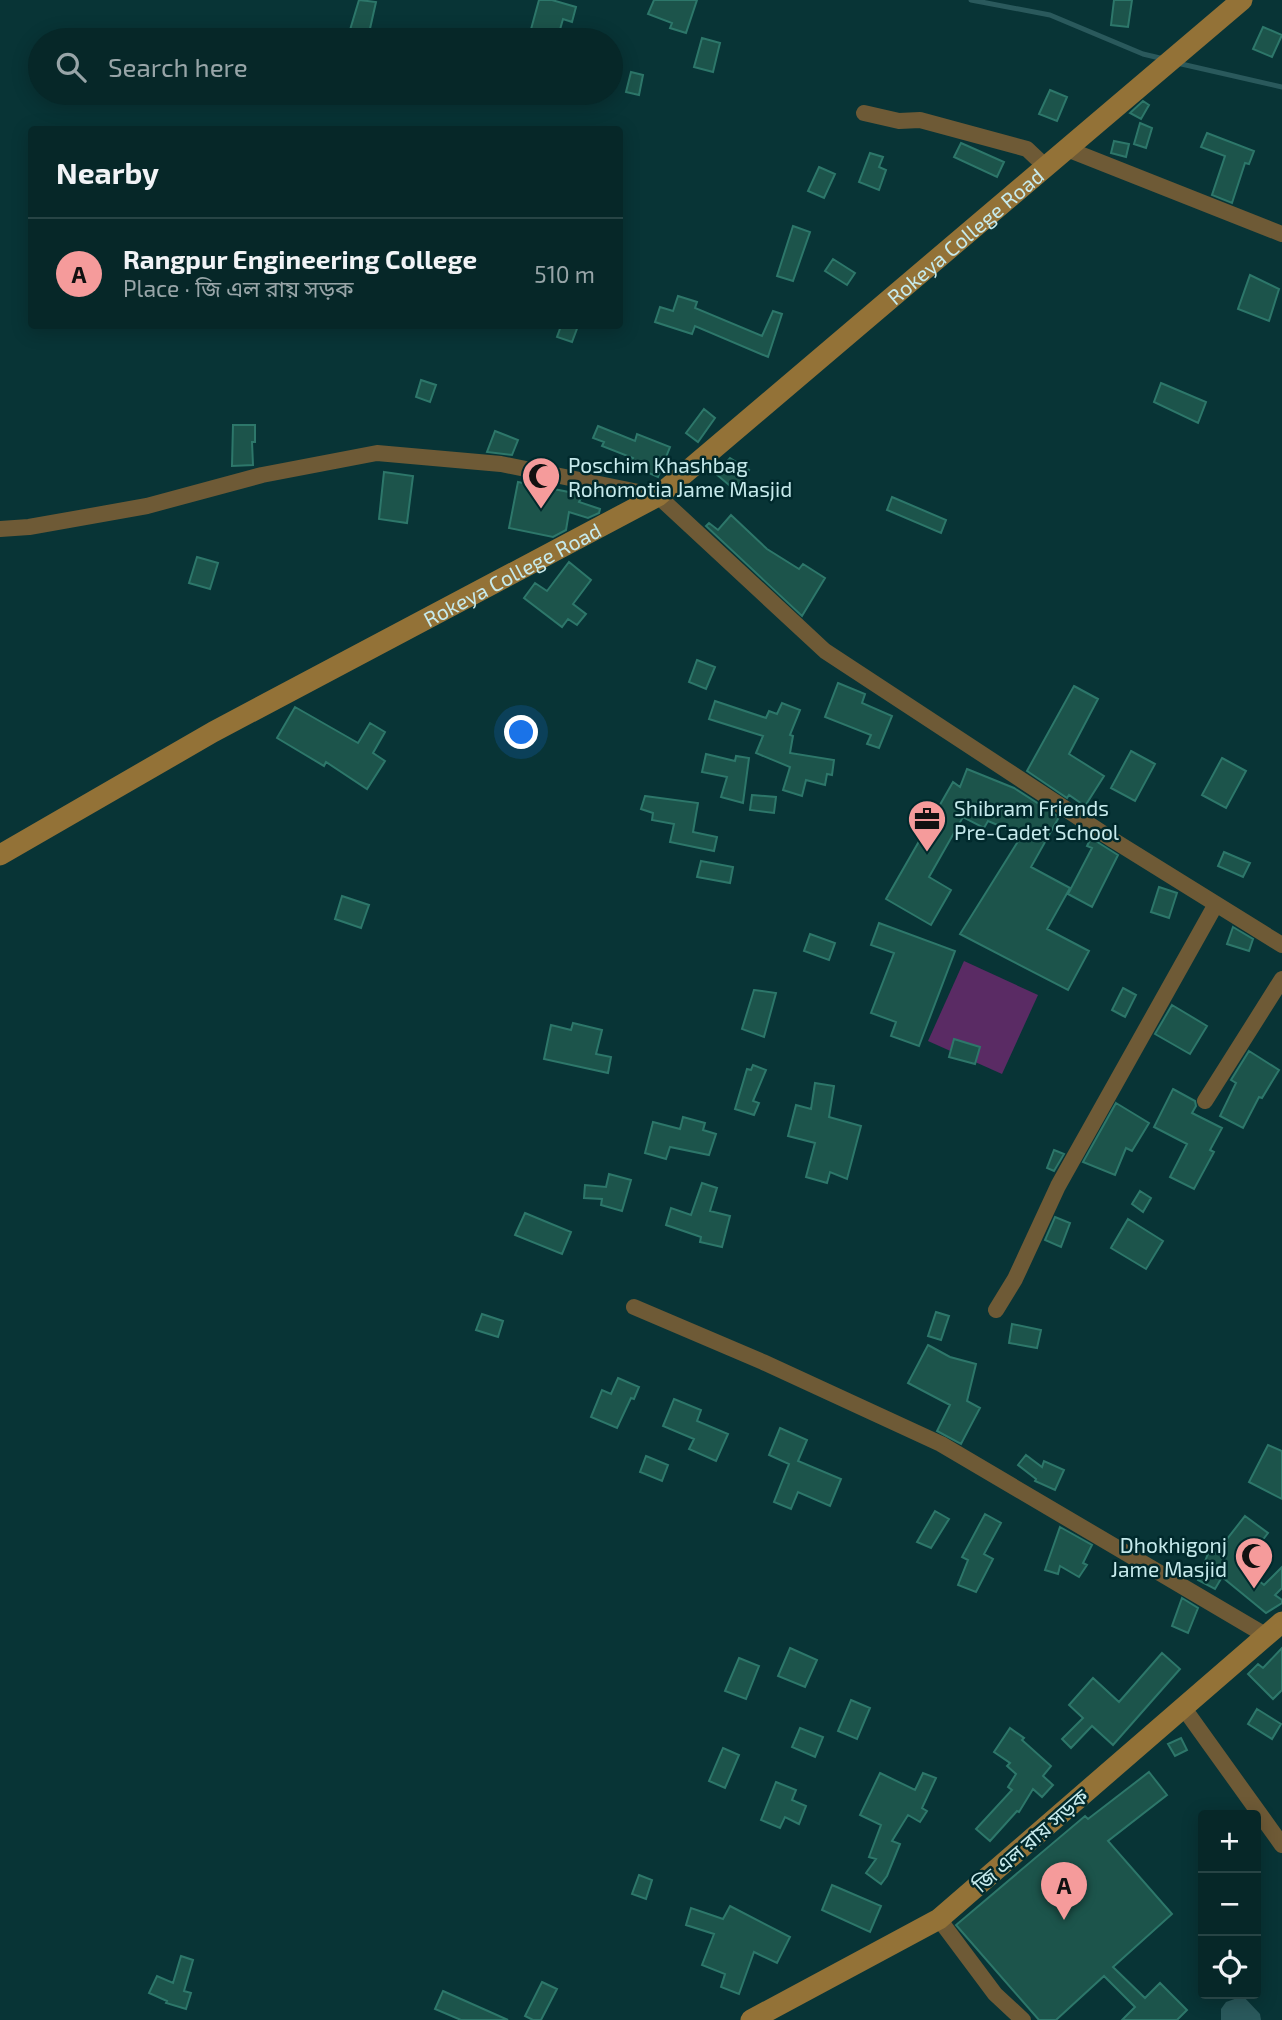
<!DOCTYPE html>
<html lang="en">
<head>
<meta charset="utf-8">
<style>
  body { margin:0; font-family:"Exo 2","Noto Sans Bengali",sans-serif; background:#0f2f30; color:#f1f3f6 }
  .controls { position:absolute; right:21px; bottom:21px; display:grid; overflow:hidden; border-radius:7px; box-shadow:0 4px 18px #0003 }
  .controls button { width:63px; height:63px; display:grid; place-items:center; padding:0; border:0; border-bottom:2px solid #274445; background:#062728; color:#f1f3f6; font:35px sans-serif }
  .you { position:absolute; left:522px; top:733px; width:24px; height:24px; margin:-18px; border:5px solid #fff; border-radius:50%; background:#1a73e8; box-shadow:0 0 0 10px #1a73e833 }
  .badge { display:grid; place-items:center; width:46px; height:46px; border-radius:50%; background:#f59b9b; color:#111; font-size:23px; font-weight:700 }
  .pin { position:absolute; translate:-50% -58px; filter:drop-shadow(0 2px 4px #0008) }
  .pin::after { content:''; position:absolute; top:37px; width:24px; height:21px; background:inherit; clip-path:polygon(0 0,100% 0,50% 100%) }
  .list { margin:0; padding:0; list-style:none }
  h2 { display:flex; justify-content:space-between; align-items:center; height:91px; margin:0; padding:0 28px; font-size:30px }
  h2 small { font-size:23px; font-weight:400; color:#98a5a8 }
  .list li { display:grid; grid-template-columns:46px 1fr auto; gap:21px; align-items:center; box-sizing:border-box; height:112px; padding:0 28px; border-top:2px solid #274445 }
  .list b { display:block; font-size:26px; white-space:nowrap }
  .list p { margin:0; font-size:23px; white-space:nowrap; color:#98a5a8 }
  .list em { font-size:23px; font-style:normal; color:#98a5a8 }
  .icon { flex:none; width:38px; height:38px; fill:none; stroke:currentColor; stroke-width:2; stroke-linecap:round; stroke-linejoin:round }
  .map { position:relative; flex:none; width:1282px; height:2020px; overflow:hidden }
  .search { position:absolute; background:#062728; box-shadow:0 4px 18px #0003; left:28px; top:28px; width:595px; height:77px; display:flex; align-items:center; gap:18px; box-sizing:border-box; padding:0 24px; border-radius:38px; color:#98a5a8; font-size:26px }
  .panel { position:absolute; background:#062728; box-shadow:0 4px 18px #0003; left:28px; top:126px; width:595px; height:203px; border-radius:7px }
  .map>svg:first-child { display:block }
  .green { fill:#5a2b64 }
  .water { fill:#2a595c }
  .lines { fill:none; stroke-linecap:round; stroke-linejoin:round }
  .stream { stroke:#2a595c; stroke-width:5 }
  .building { fill:#1c544b; stroke:#2d776a; stroke-width:2 }
  .street { stroke:#6e5a36; stroke-width:16 }
  .secondary { stroke:#937237; stroke-width:21 }
  .labels { text-anchor:middle; dominant-baseline:central; stroke-width:5; stroke-linejoin:round; paint-order:stroke }
  .street-label { font-size:21px; fill:#c6eaec; stroke:#00292c }
  .poi-label { font-size:21px; fill:#c6eaec; stroke:#00292c; text-anchor:start }
</style>
</head>
<body>
<div class="map">
<svg width="1282" height="2020" viewBox="0 0 1282 2020">
  <rect width="100%" height="100%" fill="#083436"/>
  <path class="green" d="M964,961l74,34 -36,79 -74,-33z"/>
  <path class="water" d="M1243,1996l17,18 1,6h-40v-11l5,-7z"/>
  <g class="lines">
    <path class="stream" d="M971,0l79,15 93,39 21,5
      M1177,63l105,24"/>
  </g>
  <path class="building" d="M359,0l17,2 -7,31 -19,-3z
    M539,0h13l24,7 -4,15 -9,-3 -6,21 -27,-7z
    M654,0h43l-11,33 -16,-5 2,-5 -24,-9z
    M1114,0h18l-4,27 -17,-2z
    M1263,27l19,8 -10,22 -19,-8z
    M702,38l18,5 -7,29 -19,-5z
    M631,72l12,3 -4,20 -13,-3z
    M1050,90l17,7 -10,24 -18,-7z
    M1143,101l6,4 -8,14 -11,-6z
    M1140,123l12,5 -6,20 -12,-4z
    M1207,133l47,18 -5,13 -4,-1 -13,40 -20,-8 13,-39 -24,-9z
    M1114,141l15,3 -3,13 -15,-4z
    M961,143l43,19 -7,15 -43,-20z
    M870,153l13,4 -4,10 7,3 -7,20 -20,-8z
    M819,167l16,7 -11,24 -16,-7z
    M793,226l17,6 -17,49 -16,-5z
    M833,259l22,14 -8,12 -22,-14z
    M1250,275l29,14 -10,32 -31,-12z
    M678,296l19,6 -2,6 67,28 11,-25 9,3 -14,43 -73,-31 -3,8 -37,-12 5,-15 13,4z
    M561,326h17l-6,16 -15,-5z
    M421,380l15,5 -6,17 -14,-5z
    M1161,383l45,19 -8,21 -44,-21z
    M704,409l11,9 -17,24 -12,-9z
    M233,425h22v17h-3l1,23 -21,1z
    M598,426l37,15 2,-7 33,13 -12,30 -28,-12 3,-7 -31,-12 2,-4 -11,-4z
    M495,431l23,9 -6,15 -25,-3z
    M730,458l19,12 -14,20 -19,-16z
    M384,472l29,4 -6,47 -28,-4z
    M518,482l51,10 1,-3 14,3 -5,10 21,7 -1,4 -11,5 -19,-6 -3,18 -13,7 -44,-9z
    M892,497l54,23 -5,13 -54,-23z
    M731,515l36,34 32,20 4,-5 22,14 -23,38 -96,-90 3,-3 9,7z
    M197,557l21,6 -8,26 -21,-6z
    M569,562l22,18 -18,24 13,10 -9,11 -9,-6 -6,8 -38,-29 11,-15 12,8z
    M697,660l18,7 -9,22 -17,-7z
    M838,683l27,11 -3,9 30,13 -13,32 -12,-4 4,-9 -46,-18z
    M1074,686l24,13 -29,55 35,22 -19,30 -16,-11 -2,3 -40,-27z
    M715,701l51,17 3,-7 8,3 5,-11 18,7 -10,25 3,1 -3,17 44,7 -2,15 -5,-1 -2,11 -19,-5 -4,16 -19,-6 7,-23 -34,-14 7,-17 -54,-17z
    M295,707l63,36 12,-20 15,9 -12,21 12,8 -18,28 -41,-27 -2,4 -47,-28z
    M1131,751l24,13 -20,37 -24,-13z
    M706,754l29,7 1,-5 13,2 -6,45 -22,-6 6,-20 -25,-5z
    M1222,758l24,13 -20,37 -24,-13z
    M967,769l47,19 45,29 -28,50 39,21 -23,41 42,22 -21,39 -108,-56 62,-99 -34,-14 -4,7 -21,-11 -34,60 22,13 -20,35 -45,-26 67,-117 7,5z
    M752,795l24,2 -2,16 -24,-3z
    M645,796l53,7 -5,29 24,5 -3,14 -44,-9 4,-18 -22,-4 1,-7 -12,-4z
    M1091,838l27,17 -26,52 -24,-13 24,-46 -5,-2z
    M1224,852l26,11 -7,14 -25,-11z
    M701,861l32,6 -3,16 -33,-6z
    M1159,887l18,6 -8,25 -18,-6z
    M342,896l27,9 -8,23 -26,-9z
    M879,923l76,28 -36,95 -28,-10 5,-14 -25,-9 23,-60 -23,-8z
    M1233,927l20,12 -4,12 -22,-7z
    M810,934l25,9 -6,17 -25,-9z
    M1123,988l13,7 -11,22 -13,-7z
    M754,990l22,3 -12,44 -22,-8z
    M1172,1005l35,21 -17,28 -35,-20z
    M573,1023l29,7 -6,24 15,3 -3,16 -64,-14 7,-34 20,5z
    M954,1039l26,8 -5,17 -26,-7z
    M1249,1051l30,19 -17,28 -3,-1 -16,31 -23,-12 16,-33 -5,-3z
    M753,1065l13,5 -13,31 6,2 -5,12 -19,-6 12,-40 4,1z
    M815,1083l19,3 -5,31 32,9 -14,53 -17,-7 -3,11 -21,-6 9,-34 -27,-7 8,-31 15,4z
    M1173,1089l22,12 1,5 -4,7 30,15 -12,22 4,2 -20,37 -24,-12 17,-33 -33,-17z
    M1116,1103l33,20 -17,28 -6,-3 -11,27 -32,-13z
    M683,1117l22,6 -2,7 13,4 -7,21 -39,-8 -4,12 -21,-6 8,-31 27,7z
    M1054,1150l10,4 -10,17 -7,-3z
    M609,1174l22,6 -9,31 -21,-6 1,-6 -18,-1 1,-13 21,2z
    M702,1183l15,5 -7,23 20,5 -8,31 -22,-5 1,-5 -35,-12 5,-17 20,7z
    M1140,1191l11,7 -8,14 -11,-8z
    M525,1213l46,19 -9,22 -47,-19z
    M1055,1217l15,6 -9,24 -16,-7z
    M1128,1219l35,22 -17,28 -35,-21z
    M936,1312l13,4 -8,24 -13,-4z
    M482,1314l21,7 -5,16 -22,-7z
    M1012,1324l29,6 -4,18 -28,-5z
    M928,1345l22,12 26,7 -9,37 13,7 -19,36 -24,-13 13,-26 -42,-22z
    M618,1378l21,9 -5,12 -3,-1 -14,30 -26,-11 11,-27 9,4z
    M674,1399l27,11 -4,11 31,13 -12,27 -27,-12 5,-10 -31,-13z
    M780,1428l27,12 -9,21 43,18 -11,27 -32,-14 -7,17 -17,-7 15,-38 -20,-9z
    M1268,1445l14,6v48l-33,-17z
    M1026,1455l16,12 2,-6 20,9 -9,20 -20,-9 1,-2 -18,-14z
    M646,1456l22,9 -6,16 -22,-9z
    M935,1511l14,8 -18,29 -14,-6z
    M985,1514l16,9 -17,31 9,5 -17,33 -18,-7 10,-25 -6,-3z
    M1245,1516l23,17 -26,34 22,18 18,-18v21l-7,7 7,5v3l-16,10 -44,-36 -7,12 -17,-9 11,-29 7,2z
    M1060,1527l32,18 -9,18 4,2 -8,12 -19,-11 -2,8 -13,-4z
    M1182,1598l16,10 -10,25 -16,-7z
    M790,1648l27,12 -12,27 -27,-11z
    M1282,1648v42l-9,9 -25,-25 10,-10 5,4z
    M1162,1653l18,16 -67,76 -21,-19 -21,22 -9,-9 21,-21 -14,-13 24,-27 26,24z
    M739,1658l20,8 -13,33 -21,-8z
    M851,1700l19,8 -13,31 -19,-8z
    M1257,1709l24,15 -9,15 -24,-15z
    M800,1728l23,9 -8,20 -23,-10z
    M1010,1728l14,10 -2,2 29,26 -8,10 10,9 -11,12 -9,-8 -14,23 -2,-1 -27,30 -14,-12 36,-39 -4,-3 8,-13 -9,-8 3,-3 -16,-11z
    M1181,1738l6,12 -12,6 -7,-12z
    M723,1748l16,7 -14,33 -16,-7z
    M1149,1772l18,23 -59,46 64,73 -59,53 32,31 15,-15 27,27 -10,10h-55l13,-13 -31,-31 -48,44h-17l-83,-95 129,-109 3,3z
    M880,1773l35,17 8,-17 13,5 -14,30 5,3 -7,11 -12,-7 -16,26 8,3 -13,32 -6,8 -15,-11 10,-14 -7,-2 12,-32 -21,-10z
    M776,1782l20,8 -4,10 14,6 -7,18 -14,-7 -5,11 -19,-8z
    M639,1875l13,5 -6,19 -14,-5z
    M832,1885l49,21 -11,26 -48,-22z
    M730,1906l60,31 -13,26 -23,-11 -15,42 -18,-7 4,-13 -23,-9 12,-31 -28,-9 5,-17 32,11z
    M181,1956l12,4 -9,31 7,2 -5,16 -20,-6 1,-2 -18,-8 8,-17 16,7z
    M542,1982l15,7 -16,31h-8l-8,-4z
    M443,1991l65,29h-47l-26,-11z"/>
  <g class="lines">
    <path class="street" d="M864,113l35,8 21,-1 107,29 19,18
      M1067,149l215,85
      M0,529l29,-2 118,-21 115,-31 115,-22 124,11 157,32 167,155 288,189 169,105
      M1205,1101l77,-122
      M634,1307l129,55 178,82 324,191
      M996,1310l19,-31 43,-93 158,-282
      M1183,1707l99,138
      M939,1919l56,75 28,26"/>
    <g class="secondary">
      <path id="s1" d="M0,855l213,-123 445,-236 584,-496"/>
      <path d="M751,2020l188,-101 343,-297"/>
    </g>
  </g>
  <defs>
    <g id="mosque-pin" transform="scale(2.0125)"><path d="M0 17L-7.5 6A9.5 9.5 0 1 1 7.5 6Z" fill="#f59b9b" stroke="#00292c"/><path d="M3.5-4.9A6 6 0 1 0 3.5 4.9A5 5 0 1 1 3.5-4.9Z" fill="#111"/></g>
    <g id="office-pin" transform="scale(2.0125)"><path d="M0 17L-7.5 6A9.5 9.5 0 1 1 7.5 6Z" fill="#f59b9b" stroke="#00292c"/><path d="M-6-3h4V-5.5h4V-3h4V5H-6ZM-1-4.5V-3h2v-1.5ZM-6 0V1H6V0Z" fill="#111"/></g>
  </defs>
  <g fill-rule="evenodd">
    <use href="#mosque-pin" x="541" y="476"/>
    <use href="#office-pin" x="927" y="819"/>
    <use href="#mosque-pin" x="1254" y="1556"/>
  </g>
  <g class="labels">
    <g class="street-label">
      <text stroke="none"><textPath href="#s1" startOffset="1152">Rokeya College Road</textPath></text>
      <text stroke="none"><textPath href="#s1" startOffset="584">Rokeya College Road</textPath></text>
      <text transform="translate(1030 1840) rotate(-41)">জি এল রায় সড়ক</text>
    </g>
    <g class="poi-label">
      <text x="568" y="464">Poschim Khashbag<tspan x="568" dy="24">Rohomotia Jame Masjid</tspan></text>
      <text x="954" y="807">Shibram Friends<tspan x="954" dy="24">Pre-Cadet School</tspan></text>
      <text x="1227" y="1544" text-anchor="end">Dhokhigonj<tspan x="1227" dy="24">Jame Masjid</tspan></text>
    </g>
  </g>
</svg>
<div class="controls">
<button>+</button>
<button>−</button>
<button><svg class="icon" aria-label="locate" viewBox="0 0 24 24"><circle cx="12" cy="12" r="6"/><path d="M12 2v4M12 18v4M2 12h4M18 12h4"/></svg></button>
</div>
<div class="you"></div>
<div class="pin badge" style="left:1064px;top:1920px">A</div>
<div class="search"><svg class="icon" aria-label="search" viewBox="0 0 24 24"><circle cx="10" cy="10" r="6"/><path d="M15 15l6 6"/></svg>Search here</div>
<section class="panel">
<h2>Nearby<small></small></h2>
<ul class="list">
<li><span class="badge">A</span><div><b>Rangpur Engineering College</b><p>Place · জি এল রায় সড়ক</p></div><em>510 m</em></li>
</ul>
</section>
</div>
</body>
</html>
